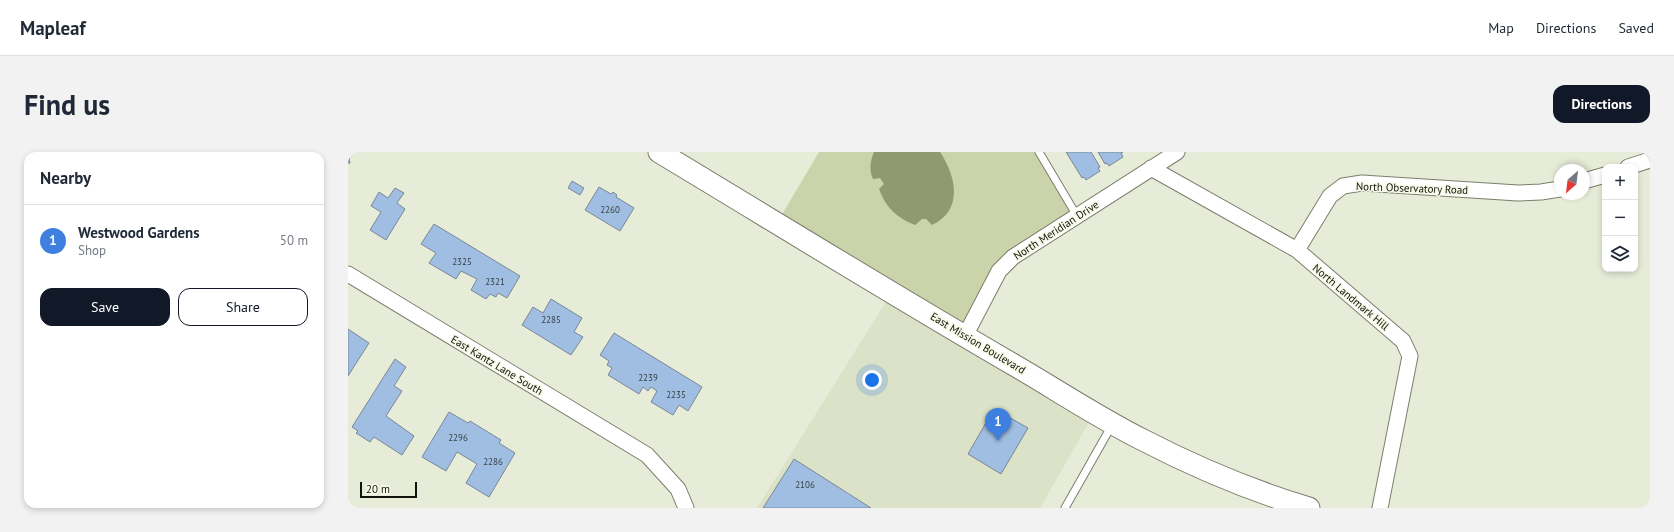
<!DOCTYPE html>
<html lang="en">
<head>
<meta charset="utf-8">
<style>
  body { margin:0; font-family:"PT Sans",sans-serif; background:#f2f2f3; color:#1f2937 }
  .controls { position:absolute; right:12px; top:12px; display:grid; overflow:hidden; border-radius:8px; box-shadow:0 2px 6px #0003 }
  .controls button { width:36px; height:36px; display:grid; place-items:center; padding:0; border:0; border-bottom:1px solid #e0e1e3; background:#fff; color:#1f2937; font:20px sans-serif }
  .compass { position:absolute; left:1206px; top:12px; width:36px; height:36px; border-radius:50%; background:#fff; box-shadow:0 2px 6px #0003; rotate:208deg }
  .scale { position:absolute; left:12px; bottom:10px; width:57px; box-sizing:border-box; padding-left:4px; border:2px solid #12130d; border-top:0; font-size:11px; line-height:14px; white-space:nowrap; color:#12130d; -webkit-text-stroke:3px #f5f9e5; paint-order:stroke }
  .you { position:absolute; left:524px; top:228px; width:14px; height:14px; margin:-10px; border:3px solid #fff; border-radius:50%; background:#1a73e8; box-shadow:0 0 0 6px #1a73e833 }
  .badge { display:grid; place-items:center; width:26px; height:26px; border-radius:50%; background:#111827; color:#fff; font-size:13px; font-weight:700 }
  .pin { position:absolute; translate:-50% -33px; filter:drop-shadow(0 1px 2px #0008) }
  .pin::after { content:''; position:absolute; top:21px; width:14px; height:12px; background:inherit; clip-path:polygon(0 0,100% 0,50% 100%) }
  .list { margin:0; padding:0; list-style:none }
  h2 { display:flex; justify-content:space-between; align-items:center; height:52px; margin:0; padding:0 16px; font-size:17px }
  h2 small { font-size:13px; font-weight:400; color:#747a83 }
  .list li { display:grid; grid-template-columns:26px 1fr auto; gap:12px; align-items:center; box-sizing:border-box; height:72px; padding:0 16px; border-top:1px solid #e0e1e3 }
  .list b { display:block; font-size:15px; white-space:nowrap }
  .list p { margin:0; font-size:13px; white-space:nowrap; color:#747a83 }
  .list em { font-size:13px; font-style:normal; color:#747a83 }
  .actions { display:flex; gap:8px; padding:12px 16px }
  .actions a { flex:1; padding:9px 0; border:1px solid #111827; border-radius:12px; text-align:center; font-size:14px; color:#111827 }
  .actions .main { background:#111827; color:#fff }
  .icon { flex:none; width:22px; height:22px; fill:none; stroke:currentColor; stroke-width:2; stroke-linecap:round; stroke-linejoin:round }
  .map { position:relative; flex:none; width:1302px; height:356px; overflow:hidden; border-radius:12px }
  header { display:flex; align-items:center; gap:24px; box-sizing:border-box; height:56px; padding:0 20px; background:#fff; border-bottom:1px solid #e0e1e3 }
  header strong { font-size:19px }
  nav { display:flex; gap:22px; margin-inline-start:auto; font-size:14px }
  .intro { display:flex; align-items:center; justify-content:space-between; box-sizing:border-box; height:96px; padding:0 24px }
  h1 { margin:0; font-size:28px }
  .button { padding:10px 18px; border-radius:12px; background:#111827; color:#fff; font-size:14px; font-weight:700 }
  main { display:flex; gap:24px; padding:0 24px }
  aside { flex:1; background:#fff; border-radius:12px; box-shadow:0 2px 6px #0003 }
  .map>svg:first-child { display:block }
  .built { fill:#dce2c7 }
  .green { fill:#cad3aa }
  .water { fill:#90996f }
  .building { fill:#9fbee1; stroke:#7a8796 }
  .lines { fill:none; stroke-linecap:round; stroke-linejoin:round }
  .service-casing { stroke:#7b7f6d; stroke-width:9 }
  .minor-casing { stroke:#7b7f6d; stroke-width:17 }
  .secondary-casing { stroke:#7b7f6d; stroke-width:23 }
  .service { stroke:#fff; stroke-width:7 }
  .minor { stroke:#fff; stroke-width:15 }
  .secondary { stroke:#fff; stroke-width:21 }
  .labels { text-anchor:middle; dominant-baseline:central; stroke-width:3; stroke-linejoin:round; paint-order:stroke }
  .number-label { font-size:9px; fill:#353e42 }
  .street-label { font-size:11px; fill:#12130d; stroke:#f5f9e5 }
</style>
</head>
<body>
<header>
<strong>Mapleaf</strong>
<nav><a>Map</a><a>Directions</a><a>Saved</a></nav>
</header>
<div class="intro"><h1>Find us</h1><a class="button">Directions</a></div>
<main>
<aside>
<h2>Nearby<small></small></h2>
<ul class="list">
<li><span class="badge" style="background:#3f7fe0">1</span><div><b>Westwood Gardens</b><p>Shop</p></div><em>50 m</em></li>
</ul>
<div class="actions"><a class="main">Save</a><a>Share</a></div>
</aside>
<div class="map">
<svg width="1302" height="356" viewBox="0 0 1302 356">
  <rect width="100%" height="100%" fill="#e7ecd8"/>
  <path class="built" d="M544,140l203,120 -55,96h-283z"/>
  <path class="green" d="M471,0h220l38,64 -64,41 -48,79 -188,-113z"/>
  <path class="water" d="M526,0h66c16,24 24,58 -8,73l-6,-6h-4l-7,6c-18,-7 -29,-17 -36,-36l5,-5 -4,-6 -7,1c-4,-9 -3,-18 1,-27z"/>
  <path class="building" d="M718,0h25l9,15 -2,1 2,3 -14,9 -2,-3 -2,1z
    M750,0h25l-2,1 2,4 -14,9 -2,-3 -2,1z
    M0,1l2,10h-2z
    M224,29l12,7 -4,7 -12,-7z
    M251,35l12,7 2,-2 4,3 -1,2 18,11 -14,23 -35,-21z
    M47,36l9,5 -7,10 8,6 -19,31 -16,-10 11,-18 -10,-6 8,-14 9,6z
    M86,72l86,52 -13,22 -9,-5 -2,4 -6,-3 -4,5 -15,-9 6,-11 -16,-8 -5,8 -27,-16 7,-10 -15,-9z
    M203,147l31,19 -8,14 9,5 -12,18 -49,-30 11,-18 10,6z
    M0,177l21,14 -21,33z
    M266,181l88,54 -14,24 -9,-6 -6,10 -22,-13 6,-11 -6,-4 -3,4 -5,-4 -4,7 -31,-19 4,-7 -5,-3 2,-4 -9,-6z
    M47,207l11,8 -12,19 8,5 -16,25 28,20 -12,19 -28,-18 -4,5 -14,-9 2,-2 -6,-4z
    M101,260l19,11 2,-2 31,19 -2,3 16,10 -26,44 -23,-14 11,-19 -20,-12 -11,19 -24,-14z
    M657,263l23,13 -27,46 -33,-20 19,-33 9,5 1,-2 2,1z
    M446,307l77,49h-108z"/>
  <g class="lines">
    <g class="service-casing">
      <path id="service" d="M691,0l38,64
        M717,356l47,-83"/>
    </g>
    <g class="minor-casing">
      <path id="minor" d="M1280,15l22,-7
        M803,16l146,82 106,91 7,15 -30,152
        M1236,29l21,-6
        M949,98l33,-54 13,-10 19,-3 156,10 23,-1 19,-3
        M0,122l299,181 31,34 8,19
        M617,184l34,-65 14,-14 164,-105"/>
    </g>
    <g class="secondary-casing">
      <path id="secondary" d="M311,0c118,71 236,144 355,213 43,25 85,53 129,75 54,28 109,51 166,68"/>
    </g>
    <use href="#service" class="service"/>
    <use href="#minor" class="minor"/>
    <use href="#secondary" class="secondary"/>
  </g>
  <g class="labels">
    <g class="number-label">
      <text x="262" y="57">2260</text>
      <text x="114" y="109">2325</text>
      <text x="147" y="129">2321</text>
      <text x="203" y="167">2285</text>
      <text x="300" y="225">2239</text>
      <text x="328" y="242">2235</text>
      <text x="110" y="285">2296</text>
      <text x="145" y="309">2286</text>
      <text x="457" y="332">2106</text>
    </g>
    <g class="street-label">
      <text transform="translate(1064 36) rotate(2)">North Observatory Road</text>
      <text transform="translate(708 78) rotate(-33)">North Meridian Drive</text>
      <text transform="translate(1003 145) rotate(40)">North Landmark Hill</text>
      <text transform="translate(630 191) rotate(31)">East Mission Boulevard</text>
      <text transform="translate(149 213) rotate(31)">East Kantz Lane South</text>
    </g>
  </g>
</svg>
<div class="controls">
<button>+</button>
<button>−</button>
<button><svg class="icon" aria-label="layers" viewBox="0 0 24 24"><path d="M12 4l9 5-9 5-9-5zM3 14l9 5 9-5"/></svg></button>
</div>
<svg class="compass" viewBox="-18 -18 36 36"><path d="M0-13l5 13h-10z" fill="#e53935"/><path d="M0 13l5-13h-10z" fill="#747a83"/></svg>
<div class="scale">20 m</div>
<div class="you"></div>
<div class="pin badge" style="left:650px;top:289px;background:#3f7fe0">1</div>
</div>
</main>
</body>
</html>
